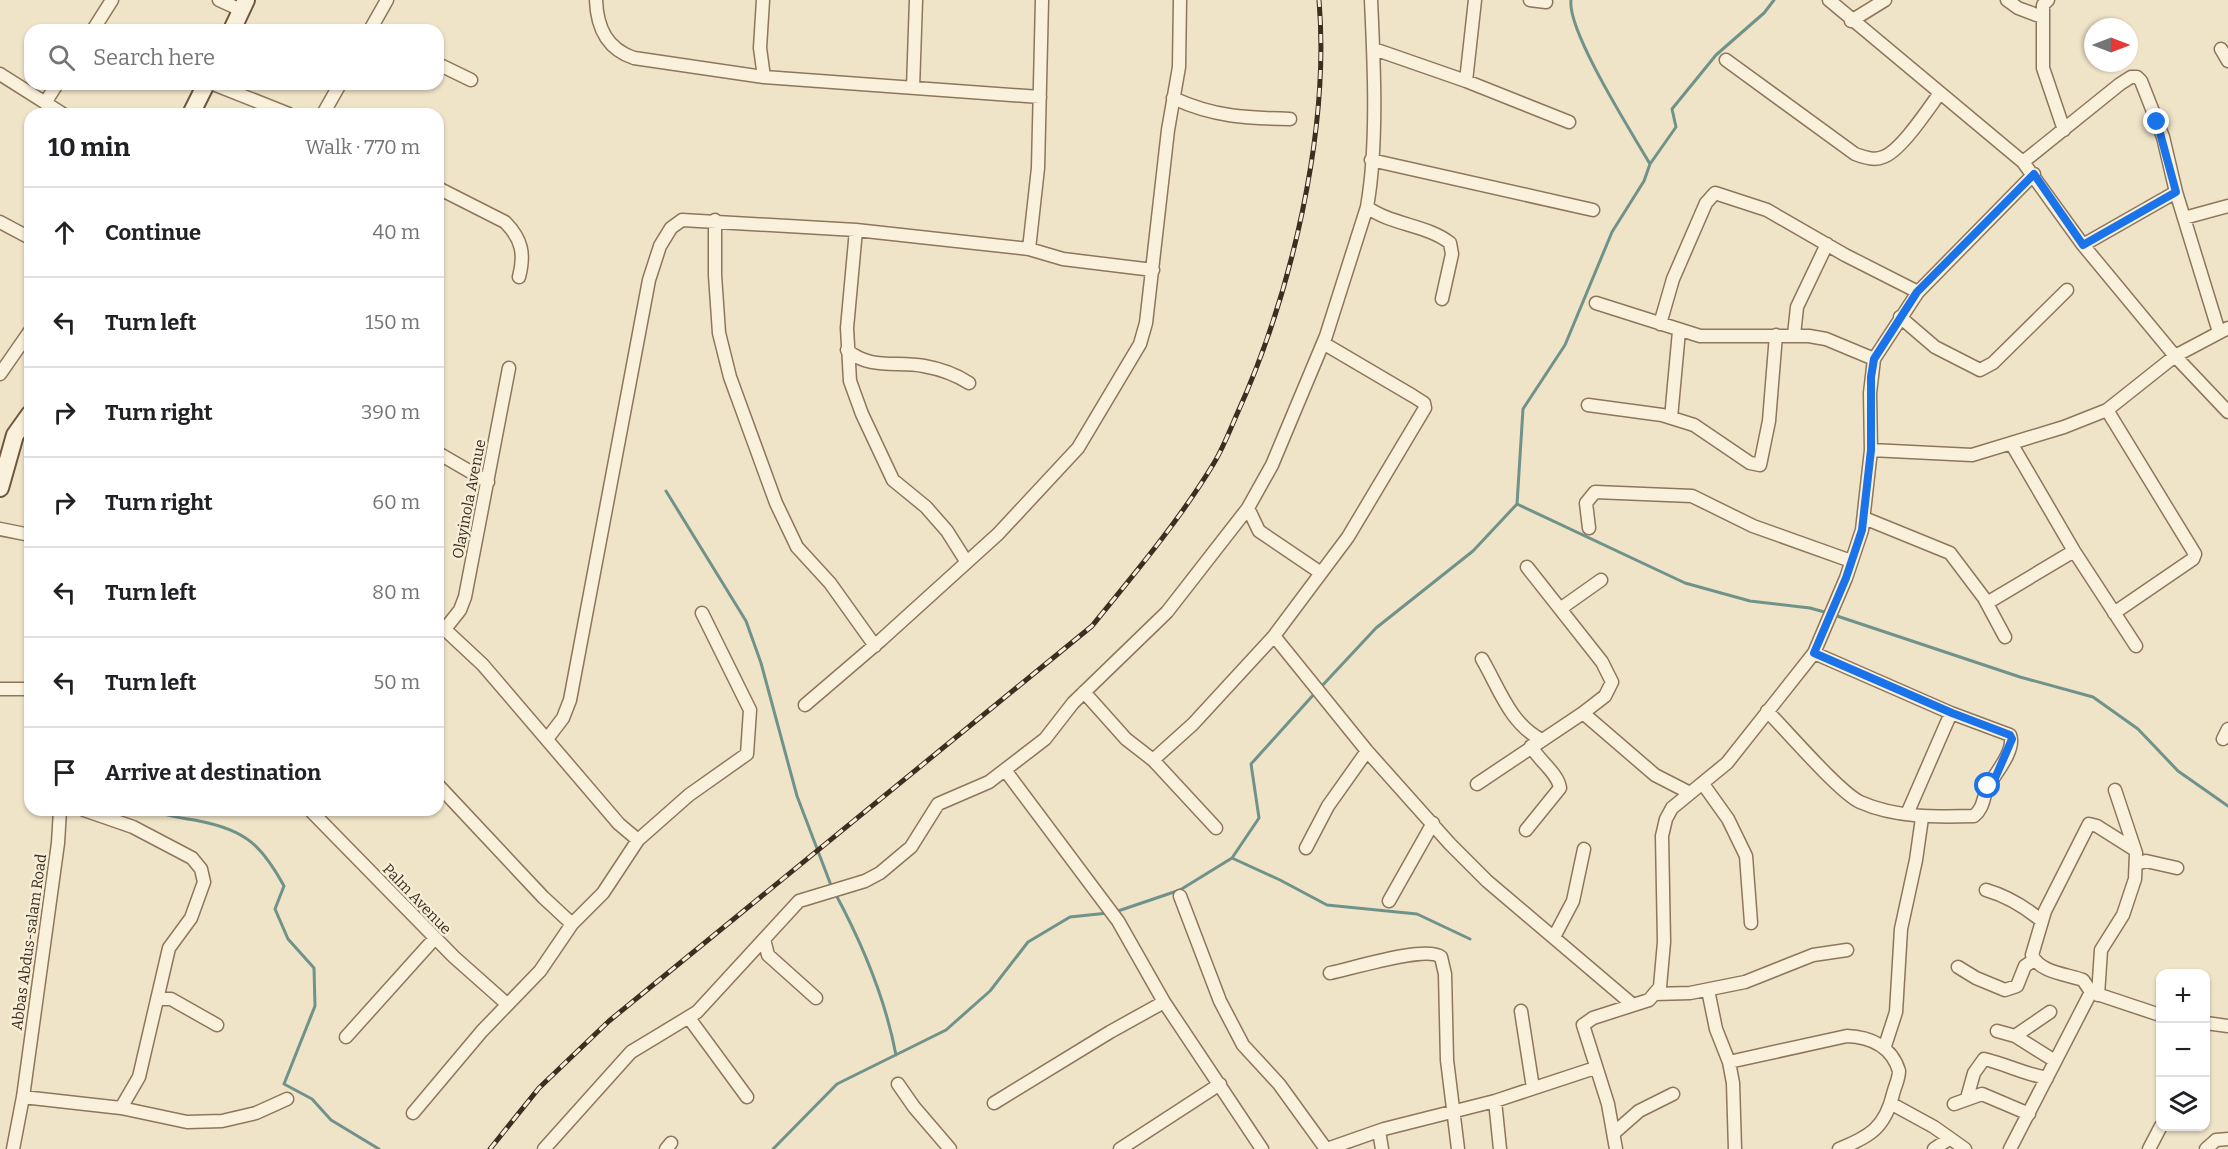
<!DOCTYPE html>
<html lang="en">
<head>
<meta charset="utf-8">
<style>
  body { margin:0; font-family:Bitter,serif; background:#f2f2f2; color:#202124 }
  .controls { position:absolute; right:18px; bottom:18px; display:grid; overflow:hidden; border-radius:12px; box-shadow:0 2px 4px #0004 }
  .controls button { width:54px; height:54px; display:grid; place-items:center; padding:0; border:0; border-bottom:2px solid #e0e0e0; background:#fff; color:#202124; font:30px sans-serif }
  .compass { position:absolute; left:2084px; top:18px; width:54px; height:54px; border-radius:50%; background:#fff; box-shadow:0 2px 4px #0004; rotate:90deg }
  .stop { position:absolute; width:18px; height:18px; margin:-14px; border:4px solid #1a73e8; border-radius:50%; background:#fff }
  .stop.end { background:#1a73e8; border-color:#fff; box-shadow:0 2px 6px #0008 }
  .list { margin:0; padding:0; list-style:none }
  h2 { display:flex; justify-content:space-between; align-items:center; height:78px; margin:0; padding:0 24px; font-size:26px }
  h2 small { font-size:20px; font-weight:400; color:#757577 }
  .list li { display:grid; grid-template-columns:39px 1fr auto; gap:18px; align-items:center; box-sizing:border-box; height:90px; padding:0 24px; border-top:2px solid #e0e0e0 }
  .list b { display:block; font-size:22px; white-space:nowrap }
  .list em { font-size:20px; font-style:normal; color:#757577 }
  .icon { flex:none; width:33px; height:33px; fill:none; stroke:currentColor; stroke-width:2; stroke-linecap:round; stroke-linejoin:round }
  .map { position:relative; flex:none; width:2228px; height:1149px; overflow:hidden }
  .search { position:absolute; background:#fff; box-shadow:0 2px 4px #0004; left:24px; top:24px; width:420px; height:66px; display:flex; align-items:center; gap:15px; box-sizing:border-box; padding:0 21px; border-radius:18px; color:#757577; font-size:22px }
  .panel { position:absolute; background:#fff; box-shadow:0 2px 4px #0004; left:24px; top:108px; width:420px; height:708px; border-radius:18px }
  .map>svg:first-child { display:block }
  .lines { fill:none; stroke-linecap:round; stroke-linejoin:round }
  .stream { stroke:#6f938a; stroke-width:3 }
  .street-casing { stroke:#8d765c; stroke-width:15 }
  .secondary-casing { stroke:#6f573f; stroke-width:20 }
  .street { stroke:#faf1dc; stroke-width:12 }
  .secondary { stroke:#faf1dc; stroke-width:16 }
  .rail-casing { stroke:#3d2e20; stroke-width:5 }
  .rail { stroke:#f7eed8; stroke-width:3; stroke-dasharray:9; stroke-linecap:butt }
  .route { stroke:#1a73e8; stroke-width:8 }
  .labels { text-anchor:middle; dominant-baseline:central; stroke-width:5; stroke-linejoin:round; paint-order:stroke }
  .street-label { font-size:15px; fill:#3d2e20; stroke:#f7eed8 }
</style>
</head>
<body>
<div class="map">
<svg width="2228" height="1149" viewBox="0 0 2228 1149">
  <rect width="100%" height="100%" fill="#f0e4c8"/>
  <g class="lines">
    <path class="stream" d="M1571,0c-4,31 61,133 79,164
      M666,491l80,130 15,42 36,133 35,92
      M1517,504l168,79 65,18 60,7 18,5
      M1834,615l186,62 73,20 45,32 40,42 50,35
      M1320,688l56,-60 97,-77 44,-47 6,-95 42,-64 47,-113 32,-51 6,-17 26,-37 -4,-18 44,-54 48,-42 10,-13
      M153,810c14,7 30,8 46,11 47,9 63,25 85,65l-9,23 13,30 26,29 1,38 -31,78 28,15 19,21 48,29
      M1232,858l48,22 47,25 90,9 53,25
      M835,893c28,52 50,104 61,162
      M1115,912l65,-22 52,-32 27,-40 -8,-54 64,-71
      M773,1149l64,-65 109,-54 44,-39 38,-49 42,-25 38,-4"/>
    <g class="street-casing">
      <path id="street" d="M219,0l22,10
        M596,0c1,28 11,49 38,58l130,19 276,20
        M763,0l-3,48 4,29
        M1530,0l16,2
        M1829,0l194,162 60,83 92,111 53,56
        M2007,0l11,8 24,9
        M2048,0l-5,5v63l21,62
        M1851,21l34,-21
        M93,30l19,-30
        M370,30l17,-30
        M1374,49l92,32 103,41
        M2221,49l7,12
        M1726,60l129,94c9,3 19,7 28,3 18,-6 45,-48 57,-64
        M438,64l33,16
        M0,74l63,40
        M1466,81l9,-81
        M213,84l76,30
        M913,88l3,-88
        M1173,98c41,19 73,20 117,21
        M45,103l12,-19
        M323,114l17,-30
        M1371,160l222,50
        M2023,162l97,-78 11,-7h6l4,4 22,56 13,55
        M438,188l67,34c17,17 20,32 14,55
        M1367,207c24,18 61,18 83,36l2,11 -10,45
        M2184,218l44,-12
        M715,220v55l4,58 11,44 46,126 21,44 33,36 45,63
        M0,222l30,16
        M856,230l-9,98 3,53 12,33 31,66 33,27 21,24 19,30
        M2083,245l93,-53 43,140
        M1029,249l9,-81 4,-168
        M1596,303l104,33h109l17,3 48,20
        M1900,317l35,30 45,23 13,-7 74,-73
        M1660,324l13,-45 33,-76 9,-10 52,17 78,45 73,37
        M1794,335l3,-28 30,-63
        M847,350c23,20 49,11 77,16 17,3 31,8 45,17
        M0,374l30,-43
        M1588,405l74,10 32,10 56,38 10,2 9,-44 7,-86
        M2107,410l88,144 -2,5 -79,54
        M1671,418l8,-87
        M2011,443l63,108 62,95
        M1871,450l101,5 92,-28 43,-17 68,-54 53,-28
        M438,453l50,29
        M1248,508l11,23 62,42
        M1864,518l86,35 34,45 21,39
        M1589,528l-3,-25 9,-11 97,4 61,30 98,35
        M0,529l30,6
        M1987,603l87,-52
        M1560,609l41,-29
        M438,623l45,42 136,159 19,16
        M445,629l15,-19 5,-13 44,-229
        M1274,636l93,115 83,93 37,37 146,124
        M1482,659c17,29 28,65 60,81
        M0,689h30
        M1084,692l42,47 27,21 63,68
        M805,705l76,-65 117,-106 80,-86 62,-104 6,-21 22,-193 11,-63 1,-67
        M1767,711c20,20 72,81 93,91 36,16 76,15 114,14 10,-8 9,-19 14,-30 7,-12 28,-36 22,-51l-59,-22 -137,-60
        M1583,713l72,62 35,18
        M547,739l16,-21 7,-18 79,-420 11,-34 11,-18 11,-8 174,10 173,19 34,10 90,11
        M2223,739l5,-10
        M1153,760l40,-36 81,-88 74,-99 77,-129 -1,-5 -11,-7 -90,-53
        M1005,770l113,151 46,81 98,147
        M1477,784l106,-71 22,-17 7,-14 -10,-20 -75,-95
        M1703,784l25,35 18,37 5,67
        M438,785l105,112 29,27
        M84,810l49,17 59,31 9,11 3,13 -13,36 -22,30 -30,129 -18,31
        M310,810l144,147 53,47
        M1907,814l44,-101
        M1526,830l34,-42c-2,-15 -22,-28 -29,-42
        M1306,848l22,-42 39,-55
        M2135,850l-38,-24 -8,-2 -44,87 -13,44c8,18 35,19 51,25l8,12 69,23
        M2136,864l10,-3 31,7
        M1986,890c21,6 39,17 56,31
        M1180,896l40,105 23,44 36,39 47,65
        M1389,901l44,-78
        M1554,937l19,-36 11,-52
        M764,939l4,16 48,43
        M1958,967l18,11 29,12 12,-4 8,-20 9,-6
        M1330,973c21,-4 96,-28 111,-16l4,17 2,86 11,89
        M1708,990l8,39 13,33 4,21 2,66
        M1654,994l36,-1 55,-11 68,-27 34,-5
        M2098,995l3,-45 22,-35 12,-36 1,-26 -21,-63
        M158,999h13l46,26
        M1521,1011l12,77
        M689,1018l58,79
        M2206,1023l22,3
        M1997,1031l18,5 40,25
        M2015,1036l35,-24
        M346,1037l89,-99
        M1885,1046l11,-34 5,-83 15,-69 6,-42
        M1729,1062l118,-26c24,1 45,11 52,35 0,8 -4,15 -6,23 -8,34 -24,43 -54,55
        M898,1084l16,23 36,42
        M23,1097l98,11 66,14 35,-1 34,-8 31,-14
        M1967,1098l7,-25 10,-14c22,5 40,15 63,19
        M1495,1101l5,48
        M994,1103l116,-71 54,-30
        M1892,1104l42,23 31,22
        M1954,1104l28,-10 47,20
        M413,1113l69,-82 58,-60 32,-47 31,-31 35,-53 51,-45 58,-41 3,-44 -48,-97
        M1379,1131l3,18
        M1614,1133l25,-22 34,-17
        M13,1149l10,-52 35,-254 2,-33
        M544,1149l87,-97 66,-40 102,-111 66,-20 15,-8 31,-26 27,-43 51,-22 56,-43 28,-36 94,-91 81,-104 24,-43 54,-129 41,-129c11,-62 7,-144 4,-207
        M666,1149l5,-6
        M1120,1149l100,-65
        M1327,1149l57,-20 111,-28 100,-33
        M1616,1149l-8,-45 -25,-79 10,-7 56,-18 11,-13 4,-45 -2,-106 4,-17 6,-11 55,-45 87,-110 32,-75 16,-48 9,-80 -1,-57 4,-34 44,-67 116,-118
        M1934,1149l15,-10
        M2010,1149l81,-157
        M2149,1149l12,-23
        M2206,1149l10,-9 12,-1"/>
    </g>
    <g class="secondary-casing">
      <path id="secondary" d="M232,30l14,-30
        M191,114l15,-30
        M0,488l15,-53 15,-21"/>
    </g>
    <use href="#street" class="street"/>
    <use href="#secondary" class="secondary"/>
    <g class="rail-casing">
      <path id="rail" d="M490,1149l49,-61 70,-67 483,-395c43,-53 87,-105 122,-163 9,-15 16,-33 23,-49 54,-119 93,-283 82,-414"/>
    </g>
    <use href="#rail" class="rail"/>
  </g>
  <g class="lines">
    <path class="route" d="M1988,786l8,-10 16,-37 -2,-4 -58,-22 -138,-60 32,-75 16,-48 9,-80v-73l3,-18 43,-67 117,-118 49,71 93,-53 -19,-70"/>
  </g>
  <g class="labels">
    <g class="street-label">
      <text transform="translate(469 499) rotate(-79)">Olayinola Avenue</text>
      <text transform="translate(417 899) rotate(46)">Palm Avenue</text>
      <text transform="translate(29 942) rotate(-82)">Abbas Abdus-salam Road</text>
    </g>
  </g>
</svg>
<div class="controls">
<button>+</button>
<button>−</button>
<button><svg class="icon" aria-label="layers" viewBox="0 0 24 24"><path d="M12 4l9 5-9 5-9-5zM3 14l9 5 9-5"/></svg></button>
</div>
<svg class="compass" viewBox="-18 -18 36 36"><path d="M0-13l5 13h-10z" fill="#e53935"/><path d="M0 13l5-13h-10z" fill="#757577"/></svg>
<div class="stop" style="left:1988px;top:786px"></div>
<div class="stop end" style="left:2157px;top:122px"></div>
<div class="search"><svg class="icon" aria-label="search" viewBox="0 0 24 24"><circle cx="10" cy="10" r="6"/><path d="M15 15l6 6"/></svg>Search here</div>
<section class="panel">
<h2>10 min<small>Walk · 770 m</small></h2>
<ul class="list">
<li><svg class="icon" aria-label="ahead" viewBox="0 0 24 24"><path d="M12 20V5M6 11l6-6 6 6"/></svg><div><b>Continue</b></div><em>40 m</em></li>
<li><svg class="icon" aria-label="left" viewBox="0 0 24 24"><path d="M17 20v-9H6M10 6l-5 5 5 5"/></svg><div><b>Turn left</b></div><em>150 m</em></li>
<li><svg class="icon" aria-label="right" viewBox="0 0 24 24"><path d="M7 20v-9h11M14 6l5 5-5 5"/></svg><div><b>Turn right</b></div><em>390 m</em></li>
<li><svg class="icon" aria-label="right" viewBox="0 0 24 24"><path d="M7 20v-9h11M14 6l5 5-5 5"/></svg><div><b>Turn right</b></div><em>60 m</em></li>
<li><svg class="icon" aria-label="left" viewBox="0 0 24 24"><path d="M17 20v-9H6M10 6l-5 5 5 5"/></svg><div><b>Turn left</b></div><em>80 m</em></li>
<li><svg class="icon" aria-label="left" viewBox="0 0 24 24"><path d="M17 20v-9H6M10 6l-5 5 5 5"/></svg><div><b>Turn left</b></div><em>50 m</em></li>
<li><svg class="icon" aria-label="arrive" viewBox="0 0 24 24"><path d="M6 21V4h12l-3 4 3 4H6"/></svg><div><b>Arrive at destination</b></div></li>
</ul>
</section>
</div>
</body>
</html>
